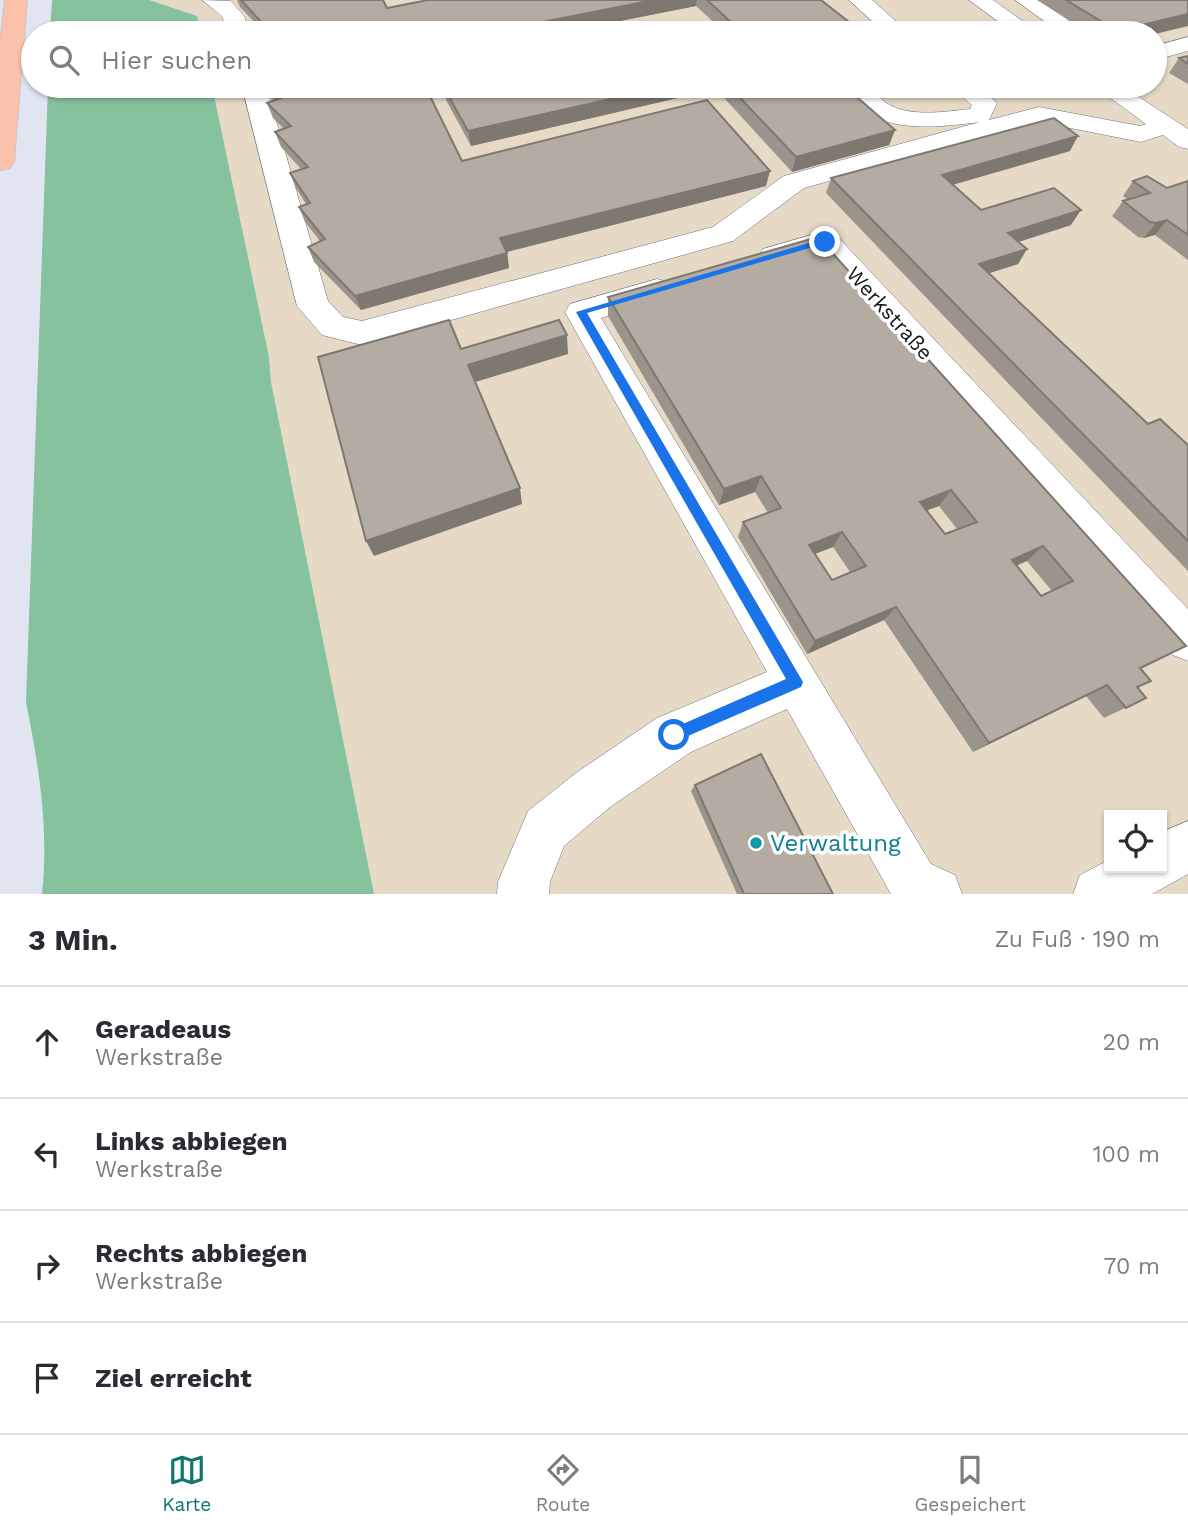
<!DOCTYPE html>
<html lang="de">
<head>
<meta charset="utf-8">
<style>
  body { margin:0; font-family:"Work Sans",sans-serif; background:#f7f7f7; color:#2b2b33 }
  .controls { position:absolute; right:21px; bottom:21px; display:grid; overflow:hidden; border-radius:0px; box-shadow:0 2px 5px #0004 }
  .controls button { width:63px; height:63px; display:grid; place-items:center; padding:0; border:0; border-bottom:2px solid #e1e1e2; background:#fff; color:#2b2b33; font:35px sans-serif }
  .stop { position:absolute; width:21px; height:21px; margin:-16px; border:5px solid #1a73e8; border-radius:50%; background:#fff }
  .stop.end { background:#1a73e8; border-color:#fff; box-shadow:0 2px 7px #0008 }
  .list { margin:0; padding:0; list-style:none }
  h2 { display:flex; justify-content:space-between; align-items:center; height:91px; margin:0; padding:0 28px; font-size:30px }
  h2 small { font-size:23px; font-weight:400; color:#7c7c81 }
  .list li { display:grid; grid-template-columns:46px 1fr auto; gap:21px; align-items:center; box-sizing:border-box; height:112px; padding:0 28px; border-top:2px solid #e1e1e2 }
  .list b { display:block; font-size:26px; white-space:nowrap }
  .list p { margin:0; font-size:23px; white-space:nowrap; color:#7c7c81 }
  .list em { font-size:23px; font-style:normal; color:#7c7c81 }
  .icon { flex:none; width:38px; height:38px; fill:none; stroke:currentColor; stroke-width:2; stroke-linecap:round; stroke-linejoin:round }
  .map { position:relative; flex:none; width:1188px; height:894px; overflow:hidden }
  .search { position:absolute; background:#fff; box-shadow:0 2px 5px #0004; left:21px; right:21px; top:21px; height:77px; display:flex; align-items:center; gap:18px; box-sizing:border-box; padding:0 24px; border-radius:38px; color:#7c7c81; font-size:26px }
  .sheet { height:539px; background:#fff }
  nav { display:flex; justify-content:space-around; align-items:center; box-sizing:border-box; height:98px; border-top:2px solid #e1e1e2; background:#fff; font-size:19px; color:#7c7c81 }
  nav a { display:grid; justify-items:center; gap:4px }
  nav .on { color:#0f766e }
  .map>svg:first-child { display:block }
  .industrial { fill:#e6dac6; fill-rule:evenodd }
  .forest { fill:#87c29e }
  .lines { fill:none; stroke-linecap:round; stroke-linejoin:round }
  .minor-casing { stroke:#6f727d; stroke-width:1 }
  .major-casing { stroke:#c7c7c8; stroke-width:2 }
  .minor { fill:#fff; fill-rule:evenodd }
  .major { fill:#fbc1aa; fill-rule:evenodd }
  .wall { fill:#9b948b; fill-rule:evenodd }
  .shaded-wall { fill:#7e7871 }
  .building { fill:#b4aca2; stroke:#7e7871; stroke-width:2; fill-rule:evenodd }
  .route { fill:#1a73e8 }
  .culture-dot { fill:#0f9aa8; stroke:#fff; stroke-width:2.5 }
  .labels { text-anchor:middle; dominant-baseline:central; stroke-width:7; stroke-linejoin:round; paint-order:stroke }
  .street-label { font-size:21px; fill:#14161a; stroke:#fff }
  .near-culture-label { font-size:24px; fill:#0d838f; stroke:#fff; text-anchor:start }
</style>
</head>
<body>
<div class="map">
<svg width="1188" height="894" viewBox="0 0 1188 894">
  <rect width="100%" height="100%" fill="#e1e5f1"/>
  <path class="industrial" d="M149,0h1039v894h-814l-103,-512 -2,-25 -57,-271h943v-53h-954l-4,-17zM1109,815h53v53h-53z"/>
  <path class="forest" d="M52,0h97l48,16 4,17h-151z
    M48,86h164l57,271 2,25 103,512h-332c7,-66 -3,-127 -16,-192z"/>
  <g class="lines">
    <g class="minor-casing">
      <path id="minor" d="M202,0l29,1 13,15 6,17h-22l-6,-17z
        M849,0h23l37,33h-24z
        M969,0h24l46,33h-25z
        M1015,0h24l48,33h-26z
        M1188,37v14l-33,9v-14z
        M242,86h24l62,215 15,16 19,4 351,-94 71,-51 196,-54c-40,5 -116,16 -131,-36h24c14,36 68,26 97,23l2,-4 -22,-19h27l20,17 -8,17 50,-13 101,19 6,-2 -52,-38h28l66,43v20l-9,-2 -16,-12 -22,7 -101,-20 -236,66 -71,53 -371,104 -40,-10 -25,-29z
        M825,231l10,3 353,375v52l-15,-6 -354,-402 -45,13 -11,-3 -4,-7 4,-7z
        M657,279l11,3 5,8 -5,8 -67,20 330,546 24,11 7,19h-71l-104,-185 -96,43 -81,55 -46,39 -14,36 -1,12h-52l1,-12 30,-71 48,-38 81,-55 110,-46 -202,-360 5,-8z
        M1188,821v53l-36,20h-79l7,-19 29,-15v8h53v-36z"/>
    </g>
    <g class="major-casing">
      <path id="major" d="M5,0h22l-13,162 -4,6 -10,2v-127z"/>
    </g>
    <use href="#minor" class="minor"/>
    <use href="#major" class="major"/>
  </g>
  <path class="wall" d="M237,0h146l4,8 41,-8h393l42,33 -144,-6 -23,-21 -137,27h-311l-1,-4 11,-3 -18,-19z
    M1037,0h151l-33,33h-66z
    M1188,56v28l-19,-11 10,-15z
    M263,86h162l37,75 304,25 -259,66 2,16 -148,42 -47,-48 -6,-15 12,-6 -15,-19 -6,-15 7,-3 -10,-16 -6,-15 11,-4 -20,-22 -6,-15 9,-3 -11,-11 -6,-15 7,-2 -9,-10z
    M443,86h401l51,44 -6,15 -97,27 -76,-83 -245,57 -25,-46z
    M1070,151l-117,33 28,26 90,15 -53,17 9,7 -9,15 -29,9 159,151 40,21v126l-362,-378 5,-15z
    M1133,181l34,7 21,-7v79l-33,-25 -11,3 -6,-1 -26,-21 11,-15 5,-1 -5,-4z
    M818,237l345,421 -22,11 -4,19 9,10 -42,20 -18,-22 -113,56 -89,-132 -77,34 -69,-117 5,-15 25,-9 -13,-21 -36,13 -111,-189v-19zM939,506l18,23 -12,5 -18,-24zM833,547l17,25 -18,8 -17,-26zM1027,561l25,30 -11,5 -24,-31z
    M695,785l138,109h-96l-46,-103z"/>
  <path class="shaded-wall" d="M654,0h43l-1,6 -137,27h-73z
    M1188,14v12l-33,8v-1h-39l1,-2z
    M669,86h48l-1,3 -245,57 -3,-15z
    M895,130l-6,15 -97,27 4,-15z
    M1078,136l-8,15 -135,39 7,-15z
    M770,171l-4,15 -264,67 -2,-15z
    M1081,210l-10,15 -71,23 8,-15z
    M1167,220l-12,15 -11,3 12,-15z
    M1027,249l-9,15 -47,15 8,-15z
    M507,253l2,15 -148,42 -6,-14z
    M567,335l1,19 -96,29 -4,-18z
    M761,476l-6,16 -36,13 5,-16z
    M520,488l2,16 -148,52 -8,-15z
    M951,490l-12,16 -30,11 11,-15z
    M842,532l-9,15 -32,12 8,-14z
    M1043,546l-16,15 -30,13 15,-14z
    M896,607l-12,13 -77,34 8,-13z
    M1107,685l-21,11 -113,56 16,-9z"/>
  <path class="building" d="M241,0h142l4,8 41,-8h226l-168,33h-235l-4,-4 17,-4z
    M707,0h114l42,33h-172l42,-9z
    M1066,0h122v14l-71,17z
    M1188,56v8l-9,-6z
    M269,86h156l37,75 245,-61 63,71 -270,67 7,15 -152,43 -47,-49 17,-8 -26,-32 11,-4 -20,-30 18,-6 -33,-35 16,-6 -24,-23 14,-5z
    M443,86h226l-201,45z
    M729,86h115l51,44 -99,27z
    M1054,118l24,18 -136,39 39,35 73,-22 27,22 -73,23 19,16 -48,15 169,160 12,-5 28,26v96l-357,-363z
    M1147,176l20,12 21,-7v54l-21,-15 -11,3 -6,-1 -27,-21 27,-8 -17,-12z
    M818,237l368,409 -46,22 11,13 -14,6 9,11 -20,10 -19,-23 -118,58 -93,-136 -81,34 -72,-119 38,-14 -20,-32 -37,13 -116,-192zM951,490l26,32 -32,12 -25,-32zM842,532l24,34 -34,14 -23,-35zM1043,546l30,35 -32,15 -29,-36z
    M449,320l12,29 98,-29 8,15 -99,30 52,123 -154,53 -48,-184z
    M761,754l72,140h-89l-49,-109z"/>
  <path class="route" d="M822,239l8,3 -243,71 216,369 -2,5 -127,55 -5,-2 -2,-5 2,-5 117,-51 -210,-367z"/>
  <circle class="culture-dot" cx="756" cy="843" r="7"/>
  <g class="labels">
    <g class="street-label">
      <text transform="translate(890 313) rotate(48)">Werkstraße</text>
    </g>
    <g class="near-culture-label">
      <text x="770" y="843">Verwaltung</text>
    </g>
  </g>
</svg>
<div class="controls">
<button><svg class="icon" aria-label="locate" viewBox="0 0 24 24"><circle cx="12" cy="12" r="6"/><path d="M12 2v4M12 18v4M2 12h4M18 12h4"/></svg></button>
</div>
<div class="stop" style="left:674px;top:735px"></div>
<div class="stop end" style="left:825px;top:242px"></div>
<div class="search"><svg class="icon" aria-label="search" viewBox="0 0 24 24"><circle cx="10" cy="10" r="6"/><path d="M15 15l6 6"/></svg>Hier suchen</div>
</div>
<section class="sheet">
<h2>3 Min.<small>Zu Fuß · 190 m</small></h2>
<ul class="list">
<li><svg class="icon" aria-label="ahead" viewBox="0 0 24 24"><path d="M12 20V5M6 11l6-6 6 6"/></svg><div><b>Geradeaus</b><p>Werkstraße</p></div><em>20 m</em></li>
<li><svg class="icon" aria-label="left" viewBox="0 0 24 24"><path d="M17 20v-9H6M10 6l-5 5 5 5"/></svg><div><b>Links abbiegen</b><p>Werkstraße</p></div><em>100 m</em></li>
<li><svg class="icon" aria-label="right" viewBox="0 0 24 24"><path d="M7 20v-9h11M14 6l5 5-5 5"/></svg><div><b>Rechts abbiegen</b><p>Werkstraße</p></div><em>70 m</em></li>
<li><svg class="icon" aria-label="arrive" viewBox="0 0 24 24"><path d="M6 21V4h12l-3 4 3 4H6"/></svg><div><b>Ziel erreicht</b></div></li>
</ul>
</section>
<nav>
<a class="on"><svg class="icon" aria-label="map" viewBox="0 0 24 24"><path d="M3 6l6-2 6 2 6-2v14l-6 2-6-2-6 2zM9 4v14M15 6v14"/></svg>Karte</a>
<a><svg class="icon" aria-label="directions" viewBox="0 0 24 24"><path d="M12 3l9 9-9 9-9-9zM9 14v-3h6M13 9l2 2-2 2"/></svg>Route</a>
<a><svg class="icon" aria-label="saved" viewBox="0 0 24 24"><path d="M7 4h10v16l-5-4-5 4z"/></svg>Gespeichert</a>
</nav>
</body>
</html>
